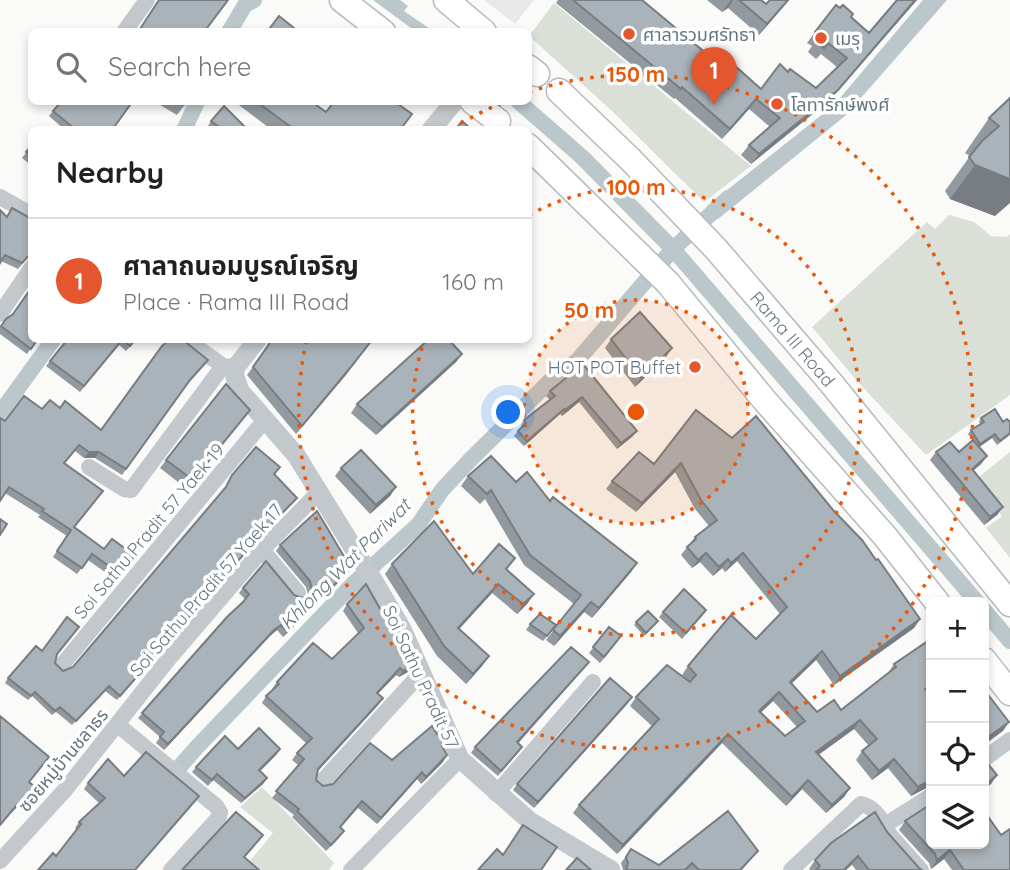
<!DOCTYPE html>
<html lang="en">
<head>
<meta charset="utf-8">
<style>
  body { margin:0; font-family:Quicksand,"Noto Sans Thai",sans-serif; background:#f2f2f2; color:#202124 }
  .controls { position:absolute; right:21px; bottom:21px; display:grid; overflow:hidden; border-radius:10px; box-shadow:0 4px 10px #0003 }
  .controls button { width:63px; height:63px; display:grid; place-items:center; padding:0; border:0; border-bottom:2px solid #e0e0e0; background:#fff; color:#202124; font:35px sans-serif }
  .you { position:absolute; left:509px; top:413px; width:24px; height:24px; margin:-18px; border:5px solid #fff; border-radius:50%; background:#1a73e8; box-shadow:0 0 0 10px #1a73e833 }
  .badge { display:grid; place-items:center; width:46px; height:46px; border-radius:50%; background:#e4572e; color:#fff; font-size:23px; font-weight:700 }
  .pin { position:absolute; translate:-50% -58px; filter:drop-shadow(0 2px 4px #0008) }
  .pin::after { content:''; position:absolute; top:37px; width:24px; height:21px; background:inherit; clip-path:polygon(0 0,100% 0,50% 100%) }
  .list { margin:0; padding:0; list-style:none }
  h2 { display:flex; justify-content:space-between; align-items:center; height:91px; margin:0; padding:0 28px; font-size:30px }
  h2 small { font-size:23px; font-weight:400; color:#757577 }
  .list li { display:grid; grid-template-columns:46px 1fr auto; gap:21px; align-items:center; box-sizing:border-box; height:126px; padding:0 28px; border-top:2px solid #e0e0e0 }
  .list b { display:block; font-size:26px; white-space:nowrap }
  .list p { margin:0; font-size:23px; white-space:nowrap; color:#757577 }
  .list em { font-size:23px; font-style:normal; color:#757577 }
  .icon { flex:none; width:38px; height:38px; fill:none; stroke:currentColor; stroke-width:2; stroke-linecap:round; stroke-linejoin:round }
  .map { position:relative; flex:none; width:1010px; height:870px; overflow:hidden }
  .search { position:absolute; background:#fff; box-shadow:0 4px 10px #0003; left:28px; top:28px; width:504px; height:77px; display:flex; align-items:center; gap:18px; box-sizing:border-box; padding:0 24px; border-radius:10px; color:#757577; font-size:26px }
  .panel { position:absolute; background:#fff; box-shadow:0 4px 10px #0003; left:28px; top:126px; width:504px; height:217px; border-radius:10px }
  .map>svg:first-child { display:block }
  .built { fill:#e8e9e9 }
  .green { fill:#dadfd7 }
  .water { fill:#bbc7cb }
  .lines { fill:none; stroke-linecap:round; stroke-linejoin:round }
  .canal { stroke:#bbc7cb; stroke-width:16 }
  .primary-casing { stroke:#b5babe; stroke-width:27 }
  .minor { stroke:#c3c8cc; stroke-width:16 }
  .tertiary { stroke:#c3c8cc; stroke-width:19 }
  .primary { stroke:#fff; stroke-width:24 }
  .wall { fill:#929a9f; fill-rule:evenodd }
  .shaded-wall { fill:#777d82 }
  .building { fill:#aab3b9; stroke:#777d82; stroke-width:2; fill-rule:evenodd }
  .ring { fill:none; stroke:#e8590c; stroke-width:3.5; stroke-dasharray:3.5 7 }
  .poi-dot { fill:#e4572e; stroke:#fff; stroke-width:2.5 }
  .labels { text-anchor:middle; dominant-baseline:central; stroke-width:7; stroke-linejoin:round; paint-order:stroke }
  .poi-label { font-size:18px; fill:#657683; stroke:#fff; text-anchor:start }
  .street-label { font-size:18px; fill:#657683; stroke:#fff }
  .water-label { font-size:19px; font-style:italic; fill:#60757c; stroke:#fff }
  .centre { fill:#e8590c; stroke:#fff; stroke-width:3.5 }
  .ring-label { font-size:21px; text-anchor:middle; font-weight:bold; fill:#e8590c; stroke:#fff; stroke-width:7; stroke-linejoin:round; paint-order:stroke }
</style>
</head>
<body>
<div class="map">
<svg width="1010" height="870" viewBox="0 0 1010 870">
  <rect width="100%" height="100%" fill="#fafaf8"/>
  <path class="built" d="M484,0h50l-19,24z"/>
  <path class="green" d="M554,3l197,163 -47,36 -93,-92 -82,-74z
    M949,215l25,7 17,14 16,1 3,-3v161l-84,60 -69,-74 -45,-54 115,-105 8,7z
    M1010,452v106l-24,-30 16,-12 -27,-36z
    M262,787l72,76 -5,7h-81l-3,-3 28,-34 -33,-26z"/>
  <path class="water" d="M373,0h27l8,6 -4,5 29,20h-18z
    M923,0h24l-102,116 -127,103 -11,-13 127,-101z"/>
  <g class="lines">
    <path class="canal" d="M229,32l16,-27 9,-5
      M519,102l63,55 91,92 304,353
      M184,130l13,-28
      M0,413l53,-73
      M984,610l26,31
      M167,781l30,-34 155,-162 66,-60 24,-35 28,-30 87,-86 20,-13 96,-112 55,-51"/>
    <g class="primary-casing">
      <g id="primary">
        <path d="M342,0l41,32"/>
        <path d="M446,0l38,32"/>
        <path d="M528,67l9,7"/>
        <path id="s1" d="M559,91l72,69 85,89 115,134 179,221"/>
        <path d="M473,102l25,19"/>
        <path d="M528,146l140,137 98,119 118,133 53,67"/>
        <path d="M984,660l26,33"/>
      </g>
    </g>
    <path class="minor" d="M124,32l23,-32
      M0,197l32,18
      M0,314l32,-47
      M187,340l36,26 10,1
      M89,467l35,22 7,1 92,-124
      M262,550l36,43
      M62,665l202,-244
      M118,725l98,81 4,6 -1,5 -48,53
      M984,759l26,-19
      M321,783l100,-110
      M496,794l97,-112
      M885,825l4,9 32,36
      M0,861l65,-71 102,-129 95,-111 56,-57
      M351,870l109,-111
      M791,870l70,-66c11,2 18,12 24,21l46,-29"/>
    <path class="tertiary" d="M431,130l23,-28
      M257,340l-22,28v9l5,14 56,64 79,128 27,46 58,130 71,63 80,48"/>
    <use href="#primary" class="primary"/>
  </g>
  <path class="wall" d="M558,0h84l77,64 42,25 27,-17 28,16 21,-21 -16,-13 -5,5 -8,-7 4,-6 -5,-3 8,-11 36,-15 18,16 28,-33h20l-87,100 -79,64 -10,-9 8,-10 21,-18 -21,-18 -27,30 -47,-41 -1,1 -118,-96z
    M707,0h54l5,4 23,-4 -30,35 -31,-27 -6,4z
    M1010,98l-15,118 -45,-17 -5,-8 25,-35 -5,-3 24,-35z
    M155,102h32l-10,13z
    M235,102h77l14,10 75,18h-129z
    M53,111l59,19h-47l-16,-14z
    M211,121l37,9h-35l-5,-4z
    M32,145v21l-10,-8z
    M0,210l28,47 -10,12 -17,-8z
    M13,314l24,26 -10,14 -27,-20v-7l6,-8z
    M611,339l55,18 -31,30 -30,-39z
    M67,340h69l-10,11 -7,-6 -39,47 -34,-26z
    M269,340h103l-27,36 -49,58 -49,-59 20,-28z
    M462,354l-6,8 -80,73 -25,-22 6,-9z
    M208,360l-22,26 -64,89 -27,-17h-11l-9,-7 -10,12 10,64 29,22 27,13 -15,18 -28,-20 -11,14 -24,-17 14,-21 -29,-19 2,-2 -35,-22v-72l37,-12 18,-1 41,22z
    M583,364l50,72 -16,13 -38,-47 -17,14 -2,-2 -36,32 -10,-10 7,-9v-1l3,-6 26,-20 -4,-4 4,-5z
    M250,410l-63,79 -27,-21 6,-8z
    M696,410l224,209 -6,9 -80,57 -18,-25 -25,23 26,29 24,-2 47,-37 6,-9 33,28 4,5v89h-1l-19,10 -23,-28 -16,12 -16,-20 6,-9 7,-5 -15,-17 -36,26 32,33 -6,9 -18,16 -24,-24 -16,17 -64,-63 -105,111 -44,-41 6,-8 73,-79 -22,-20 6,-9 50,-18 -4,-4 6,-9 68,-27 24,-25 -43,-53 -12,11 -3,-4 -9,8 -13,-14 -8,6 -11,-13 14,-18 14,-11 -14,-17 -20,-37 -39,40 -30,-23 6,-8 42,-17zM773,701l24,26 -12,9 -24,-24z
    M981,418l29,17 -13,10 -5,-7 -13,9 8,9 -6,8 -8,7 30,36 -6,8 -13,10 -54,-65 6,-8h23l14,-11 -5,-7 3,-4 9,-6 -1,-2z
    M341,468l55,19 -6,9 -20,18 -35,-38z
    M232,475h42l23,23 -43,45 -137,157 -12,-9 -33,34 -16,-13 -4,3 -20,-19 -4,4 -23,-17 3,-5 34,-27 15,4 -2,8 8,8 10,-4 151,-177z
    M468,476l48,6 34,19 87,62 -6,9 -39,46 -8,-6 -30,34 -8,-6 28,-36 -50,-39 -39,-66 -5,5 -19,-18z
    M280,545l71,23 -4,6 -64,63 -6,-7 -7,6 -106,114 -8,-7 4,-6 -22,-19 107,-119 -6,-6 4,-5 51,7 9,3 5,-3 -2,-8 -30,-36z
    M392,564l81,10 34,-5 27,25 -7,10 -10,10 -25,-21 -33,36 30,27 -7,10 -16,18 -29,-28 -52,-82z
    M347,604l65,61 -4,7 -9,5 -3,-2 -19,19 6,4 -5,7 -60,66 -2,9 7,6 10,-2 59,-24 51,-13v15l-22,22 -4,-5 -40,45 -19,-16 -18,20 -1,10 -13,13 -34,-34 2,-2 -22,-17 26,-33 -6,-5 5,-7 10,-9 -45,-41 4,-7 7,-6 -1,-1 5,-7 55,-23 26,-26 -15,-22z
    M663,612l39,4 -20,23 -23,-22z
    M636,622l20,2 -12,12 -10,-11z
    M530,624l22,7 -9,10 -17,-11z
    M609,627l8,15 -17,21 -11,-10z
    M589,662l-71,81 4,4 -24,29 -27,-23 4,-6z
    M628,703l-94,105 -21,-18 4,-6z
    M238,749h42l-4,6 -16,16 7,7 -4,6 -22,19 -28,-23 -5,6 -16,-14 4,-5z
    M124,776l71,26 -139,54 21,-27 -2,-1 4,-6 20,-19 -15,-14 4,-6z
    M905,821l105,49h-58l-8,-11 -13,10 -2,-6 -30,-33z
    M887,832l32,36 3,2h-66l-4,-5 -6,5h-36l-1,-1 6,-9z
    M631,849l28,16 99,-14 -16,19h-119l-2,-7z"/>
  <path class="shaded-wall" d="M731,0h2l-5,8 -6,4z
    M788,0h1l-30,35 8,-11z
    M915,0h2l-87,100 -79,64 8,-10z
    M756,99l-7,10 -27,30 8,-10z
    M975,165l35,14v24l-15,13 -45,-17z
    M372,340l-27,36 -49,58 6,-8z
    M672,348l-6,9 -31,30 6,-9z
    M462,354l-6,8 -80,73 6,-8z
    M582,397l-3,5 -17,14 3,-6z
    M564,409l-4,5 -36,32 3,-5z
    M250,410l-6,8 -57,71 6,-9z
    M637,431l-4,5 -16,13 4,-6z
    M995,434l-3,4 -14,10 2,-4z
    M89,452h10l-4,6h-11z
    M987,456l-6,8 -15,12 6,-7z
    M681,463l-6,9 -39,40 6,-9z
    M396,487l-6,9 -20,18 6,-9z
    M297,498l-43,45 -137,157 140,-161z
    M1003,507l-6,8 -13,10 6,-8z
    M706,553l-6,9 -8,6 6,-8z
    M743,553l-6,8 -12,11 6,-9z
    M728,559l-6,9 -9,8 6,-9z
    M637,563l-6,9 -39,46 7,-10z
    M351,568l-4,6 -64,63 4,-6z
    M498,584l-6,9 -41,45 7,-10z
    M534,594l-7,10 -10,10 6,-10z
    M591,602l-7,10 -30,34 6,-10z
    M920,619l-6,9 -80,57 6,-9z
    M281,625l-4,5 -7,6 -106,114 4,-6 106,-114z
    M822,651l-6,9 -32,31 6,-9z
    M489,656l-7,10 -16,18 7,-10z
    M589,662l-4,5 -71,81 3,-6z
    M412,665l-4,7 -9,5 4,-6z
    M400,668l-4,7 -24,25 5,-7z
    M931,685v4l-12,8 6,-8z
    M779,692l-6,9 -20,19 6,-9z
    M632,697l-4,6 -94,105 4,-6z
    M383,698l-5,7 -65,71 5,-7z
    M860,720l-6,9 -44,32 6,-9z
    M1009,722l-6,9 -19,14v-5z
    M728,734l-6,9 -105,111 6,-9z
    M280,749l-4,6 -21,21 4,-6z
    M447,755l-4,7 -22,22 5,-7z
    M894,759l-6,9 -16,12 7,-9z
    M422,772l-5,7 -40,45 4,-6z
    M997,775l-6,9 -7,5v-3z
    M267,778l-4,6 -22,19 4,-5z
    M808,780l-6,9 -16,17 6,-9z
    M931,780v4l-1,2 -19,10 7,-9z
    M35,787l-4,7 -20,19 -11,13 15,-19z
    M850,788l-6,9 -18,16 6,-8z
    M199,796l-4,6 -60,68z
    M950,850l-6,9 -13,10 6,-9z
    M858,856l-12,14h-2z"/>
  <path class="building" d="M159,0h69l-24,32h-66z
    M573,0h69l77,64 6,-7 36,32 19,-25 8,8 2,-3 26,19 31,-30 -19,-15 -4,5 -9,-7 4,-5 -4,-4 21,-27 4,3 3,-3 10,9 -2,3 18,16 28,-33h18l-77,90 -79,64 -10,-9 31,-27 -24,-19 -26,30 -48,-42 -1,2z
    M739,0h22l5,4 4,-4h18l-21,24z
    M279,16l20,16h-32z
    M1010,98v81l-35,-14 -6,-8 13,-16 17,-15 -10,-8z
    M61,102h65l4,3 -18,25h-36l-23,-19z
    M178,102h8l-2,3z
    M257,102h55l14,10 8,-10h61l17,12 -12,16h-105z
    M224,106l24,24h-25l-12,-9z
    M462,121l10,9h-17z
    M32,145v12l-6,-5z
    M12,208l20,11v33l-10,11 -17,-8 -5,8v-53l7,7z
    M32,287v53h5l-6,9 -30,-23 5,-7 7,-5z
    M640,312l32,36 -31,30 -30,-39z
    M67,340h55l-38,46 -34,-25z
    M123,340h12l-5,6z
    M169,340h14l25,20 -18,20 -64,89 -27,-17h-10l-10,-7 -15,18 39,28 -29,36 30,22 8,-10 23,17 -15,18 -28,-20 -10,14 -25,-17 14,-21 -29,-19 2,-2 -35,-22 -9,14v-83l5,3 19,-25 18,13 8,-9 10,8 5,-7 36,29 61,-84z
    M272,340h100l-22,28 -48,58 -49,-59z
    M428,340h21l13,14 -80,73 -25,-23z
    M583,364l54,67 -16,12 -39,-46 -17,13 -1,-1 -37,32 -9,-10 8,-8 -2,-3 31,-24 -5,-5z
    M226,384l24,26 -57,70 -27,-20z
    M995,409l8,13 4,-3 3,3v11l-10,8 -5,-7 -15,10 -9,-14 13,-8 -3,-4z
    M696,410l36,28 24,-22 77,94 29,30 14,20 2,-1 42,60 -80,57 -18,-25 -32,31 27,30 17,-12 7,10 55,-43 -2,-3 37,-25v46l-6,4 6,8v83l-13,7 -24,-28 -15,12 -17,-20 15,-12 -17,-19 -44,32 34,36 -18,17 -24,-25 -16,17 -64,-63 -105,111 -44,-40 80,-86 -23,-22 31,-32 23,17 6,-7 -8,-9 43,-51 25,24 31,-32 -44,-54 -12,10 -3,-4 -9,8 -13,-14 -8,7 -11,-13 9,-8 -1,-2 22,-17 -16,-20 -20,-37 -39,40 -30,-22 27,-29 15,12zM779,692l26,29 -20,15 -26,-25z
    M973,440l14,16 -15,13 31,38 -13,10 -54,-65 14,-10 9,10z
    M256,447l24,20 -6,7 23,24 -40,41 -137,157 -11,-10 -33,35 -16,-14 -5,4 -20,-19 -4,4 -23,-18 28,-32 6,5 25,-34 12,10 -22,27 -2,9 8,8 10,-4 153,-180 6,-12z
    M361,450l35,37 -20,18 -35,-37z
    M491,456l25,26 11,-10 23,29 3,-4 84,66 -38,45 -8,-6 -31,34 -7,-6 28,-35 -51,-40 -39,-65 -4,4 -19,-18z
    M317,511l34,57 -64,63 -6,-6 -7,5 -106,114 -8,-7 4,-5 -22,-19 85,-96 16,-15 6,-8 -6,-6 23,-27 28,34 9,3 6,-3 3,-5 -2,-9 -30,-36z
    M0,519l7,5 -7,11z
    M434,521l39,53 26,-30 16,14 -9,11 28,25 -11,10 -25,-20 -40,44 31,28 -16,18 -29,-28 -52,-82z
    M366,584l46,81 -9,6 -3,-3 -23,25 6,5 -65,71 -2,11 7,6 10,-2 37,-41 22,17 40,-34 12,19 -2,1 5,9 -21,22 -4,-5 -41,46 -19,-17 -22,26 4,4 -13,14 -34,-34 2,-2 -23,-18 28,-32 -7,-6 15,-15 -46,-42 13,-12 -2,-2 36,-39 19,16 32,-31 -17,-24z
    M684,589l22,21 -20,23 -23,-21z
    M648,611l10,10 -12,12 -10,-11z
    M540,614l16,11 -9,11 -17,-12z
    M609,627l12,9 -17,21 -11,-10z
    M571,647l18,15 -72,80 5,5 -21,24 -26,-24z
    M610,678l22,19 -94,105 -21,-18z
    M986,692l23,30 -25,18v-46z
    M0,716l49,41 -20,25 6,5 -20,20 -15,18z
    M259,728l21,21 -21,21 8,8 -22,20 -28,-24 -5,6 -16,-13 29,-31 13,13z
    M146,752l53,44 -64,74h-97l15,-17 3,3 25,-32 -2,-2 26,-24 -17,-15 20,-24 16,17z
    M984,759l13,16 -13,11z
    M931,804v40h53v-33l17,24 9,-6v41h-46l-14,-20 -13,10 -2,-6 -30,-33z
    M728,811l30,40 -18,19h-41l-7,-7 -7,7h-59l2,-7 -2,-6 5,-8 28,16z
    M236,812l27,23 -19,22 15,13h-77z
    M875,812l12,20 32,36 3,2h-53l-11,-14 -14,14h-28l4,-4 -5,-6 16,-17z
    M523,825l34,22 -16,23h-63l19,-21 6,6z
    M577,858l14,12h-25z"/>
  <circle cx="636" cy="412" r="112" fill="#e8590c" fill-opacity=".12"/>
  <g class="ring">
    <circle cx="636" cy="412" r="112"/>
    <path d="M529 215A224 224 0 1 1 424 341"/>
    <path d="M452 129A337 337 0 0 1 504 102M529 92A337 337 0 1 1 306 342"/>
  </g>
  <g class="poi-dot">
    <circle cx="629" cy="34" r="7"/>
    <circle cx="821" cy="38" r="7"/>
    <circle cx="777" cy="104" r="7"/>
    <circle cx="695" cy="367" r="7"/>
  </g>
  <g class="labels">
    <g class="poi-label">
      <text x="643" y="34">ศาลารวมศรัทธา</text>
      <text x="835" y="38">เมรุ</text>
      <text x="791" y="104">โลทารักษ์พงศ์</text>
      <text x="681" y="367" text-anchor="end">HOT POT Buffet</text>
    </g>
    <g class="street-label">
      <text stroke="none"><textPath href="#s1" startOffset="341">Rama III Road</textPath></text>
      <text transform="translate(149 531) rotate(-50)">Soi Sathu Pradit 57 Yaek 19</text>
      <text transform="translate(206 590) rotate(-49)">Soi Sathu Pradit 57 Yaek 17</text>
      <text transform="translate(421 677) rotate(65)">Soi Sathu Pradit 57</text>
      <text transform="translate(63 760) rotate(-50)">ซอยหมู่บ้านชลาธร</text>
    </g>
    <g class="water-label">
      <text transform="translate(345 564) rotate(-45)">Khlong Wat Pariwat</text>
    </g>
  </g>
  <circle cx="636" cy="412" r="10" class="centre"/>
  <g class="ring-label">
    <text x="636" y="82">150 m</text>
    <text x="636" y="195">100 m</text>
    <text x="589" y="318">50 m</text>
  </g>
</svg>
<div class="controls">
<button>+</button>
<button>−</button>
<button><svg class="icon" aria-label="locate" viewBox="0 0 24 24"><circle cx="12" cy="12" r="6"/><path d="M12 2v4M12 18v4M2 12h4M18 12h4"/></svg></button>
<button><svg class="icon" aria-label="layers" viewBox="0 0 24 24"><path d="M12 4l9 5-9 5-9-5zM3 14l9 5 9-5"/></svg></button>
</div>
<div class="you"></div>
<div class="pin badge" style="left:714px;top:105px">1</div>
<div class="search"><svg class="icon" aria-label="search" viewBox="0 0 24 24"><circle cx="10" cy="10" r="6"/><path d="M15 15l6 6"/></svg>Search here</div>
<section class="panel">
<h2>Nearby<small></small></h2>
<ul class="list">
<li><span class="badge">1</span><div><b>ศาลาถนอมบูรณ์เจริญ</b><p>Place · Rama III Road</p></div><em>160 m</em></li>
</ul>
</section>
</div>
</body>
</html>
